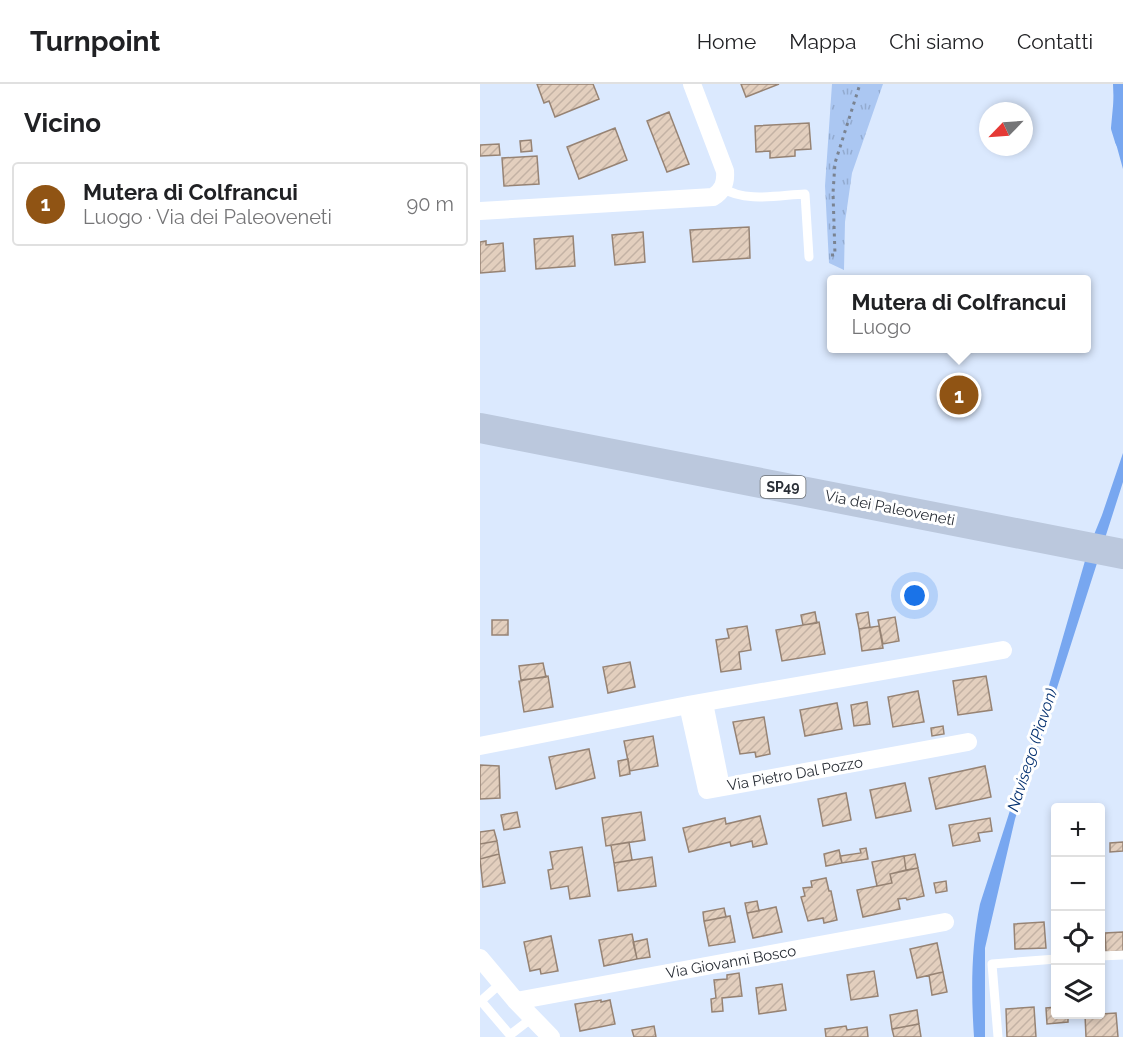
<!DOCTYPE html>
<html lang="it">
<head>
<meta charset="utf-8">
<style>
  body { margin:0; font-family:Raleway,sans-serif; background:#f2f2f2; color:#202124 }
  .controls { position:absolute; right:18px; bottom:18px; display:grid; overflow:hidden; border-radius:6px; box-shadow:0 3px 9px #0003 }
  .controls button { width:54px; height:54px; display:grid; place-items:center; padding:0; border:0; border-bottom:2px solid #e0e0e0; background:#fff; color:#202124; font:30px sans-serif }
  .compass { position:absolute; left:499px; top:18px; width:54px; height:54px; border-radius:50%; background:#fff; box-shadow:0 3px 9px #0003; rotate:245deg }
  .you { position:absolute; left:435px; top:512px; width:21px; height:21px; margin:-15px; border:4px solid #fff; border-radius:50%; background:#1a73e8; box-shadow:0 0 0 9px #1a73e833 }
  .badge { display:grid; place-items:center; width:39px; height:39px; border-radius:50%; background:#905414; color:#fff; font-size:20px; font-weight:700 }
  .pin { position:absolute; translate:-50% -50%; border:3px solid #fff; box-shadow:0 2px 6px #0006 }
  .popup { position:absolute; left:347px; top:191px; width:264px; height:78px; box-sizing:border-box; display:grid; place-content:center; border-radius:6px; background:#fff; filter:drop-shadow(0 2px 4px #0005); font-size:20px; white-space:nowrap; color:#757577 }
  .popup b { font-size:22px; color:#202124 }
  .popup::after { content:''; position:absolute; left:50%; top:100%; margin-left:-12px; border:12px solid transparent; border-top-color:#fff }
  .list { margin:0; padding:0; list-style:none }
  h2 { display:flex; justify-content:space-between; align-items:center; height:78px; margin:0; padding:0 24px; font-size:26px }
  h2 small { font-size:20px; font-weight:400; color:#757577 }
  .list li { display:grid; grid-template-columns:39px 1fr auto; gap:18px; align-items:center; box-sizing:border-box; height:84px; margin:0 12px 12px; padding:0 12px; border:2px solid #e0e0e0; border-radius:6px }
  .list b { display:block; font-size:22px; white-space:nowrap }
  .list p { margin:0; font-size:20px; white-space:nowrap; color:#757577 }
  .list em { font-size:20px; font-style:normal; color:#757577 }
  .icon { flex:none; width:33px; height:33px; fill:none; stroke:currentColor; stroke-width:2; stroke-linecap:round; stroke-linejoin:round }
  .map { position:relative; flex:none; width:643px; height:953px; overflow:hidden }
  header { display:flex; align-items:center; gap:36px; box-sizing:border-box; height:84px; padding:0 30px; background:#fff; border-bottom:2px solid #e0e0e0 }
  header strong { font-size:28px }
  nav { display:flex; gap:33px; margin-inline-start:auto; font-size:21px }
  main { display:flex }
  aside { flex:1; background:#fff }
  .map>svg:first-child { display:block }
  .grass { fill:url(#grass-tufts) }
  .water { fill:#78a7f0 }
  .lines { fill:none; stroke-linecap:round; stroke-linejoin:round }
  .canal { stroke:#78a7f0; stroke-width:16 }
  .building { fill:url(#building-hatch); stroke:#968374; stroke-width:1.5 }
  .path { stroke:#7a8391; stroke-width:3; stroke-dasharray:3 4.5; stroke-linecap:butt }
  .service { stroke:#fff; stroke-width:9 }
  .minor { stroke:#fff; stroke-width:18 }
  .primary { stroke:#bbc8dd; stroke-width:30 }
  .labels { text-anchor:middle; dominant-baseline:central; stroke-width:6; stroke-linejoin:round; paint-order:stroke }
  .shield { fill:#fff; stroke:#696d72; stroke-width:1.5 }
  .shield-label { font-size:14px; font-weight:bold; fill:#292e36 }
  .street-label { font-size:15px; fill:#292e36; stroke:#fff }
  .water-label { font-size:16px; font-style:italic; fill:#063271; stroke:#fff }
</style>
</head>
<body>
<header>
<strong>Turnpoint</strong>
<nav><a>Home</a><a>Mappa</a><a>Chi siamo</a><a>Contatti</a></nav>
</header>
<main>
<aside>
<h2>Vicino<small></small></h2>
<ul class="list">
<li><span class="badge">1</span><div><b>Mutera di Colfrancui</b><p>Luogo · Via dei Paleoveneti</p></div><em>90 m</em></li>
</ul>
</aside>
<div class="map">
<svg width="643" height="953" viewBox="0 0 643 953">
  <defs>
    <pattern id="grass-tufts" width="24" height="20" patternUnits="userSpaceOnUse" patternTransform="scale(1.5)"><rect width="24" height="20" fill="#abc7f2"/><path d="M3 7l-1-3M5 7V3M7 7l1-3M15 17l-1-3M17 17v-4M19 17l1-3" fill="none" stroke="#93abd0"/></pattern>
    <pattern id="building-hatch" width="6" height="6" patternUnits="userSpaceOnUse" patternTransform="scale(1.5)"><rect width="6" height="6" fill="#e3cfbe"/><path d="M-1 1l2-2M0 6l6-6M5 7l2-2" fill="none" stroke="#c3b2a4"/></pattern>
  </defs>
  <rect width="100%" height="100%" fill="#dbe9fe"/>
  <path class="grass" d="M352,0h51l-31,89 -7,49 -1,48 -15,-7 -4,-77z"/>
  <path class="water" d="M633,0h8l-1,14 3,36v35l-8,-29z
    M643,369v29l-108,337 -30,129v89h-11c-3,-44 -3,-90 6,-133l59,-184 50,-173 13,-32z"/>
  <g class="lines">
    <path class="canal" d="M643,1l-4,43 4,13"/>
  </g>
  <path class="building" d="M57,0h56l6,15 -44,18 -6,-16 -5,2z
    M261,0h38l-33,13z
    M189,28l20,52 -22,8 -20,-51z
    M329,39l2,26 -16,1v6l-25,2v-7l-14,1 -1,-26z
    M135,44l12,32 -48,19 -12,-32z
    M51,56l1,11 -11,1 -1,-11z
    M19,60l1,11 -20,1v-11z
    M57,72l2,28 -35,2 -2,-28z
    M269,143l1,31 -57,4 -3,-32z
    M163,148l2,30 -30,3 -3,-30z
    M93,152l2,30 -39,3 -2,-30z
    M6,157v4l17,-2 2,28 -25,2v-31z
    M335,528l2,11 -14,2 -2,-10z
    M388,528l2,15 -11,2 -3,-15z
    M415,533l4,24 -16,3 -5,-24z
    M12,536h16v15h-16z
    M339,538l6,32 -43,7 -6,-31z
    M267,542l4,24 -12,2 2,17 -20,3 -5,-32 13,-2 -2,-9z
    M399,542l4,22 -21,3 -3,-22z
    M150,578l5,25 -27,6 -5,-26z
    M63,579l3,14 -25,3 -2,-14z
    M68,592l5,31 -29,5 -5,-31z
    M506,592l6,34 -34,5 -5,-34z
    M438,607l6,31 -31,5 -5,-30z
    M387,618l3,22 -16,2 -3,-21z
    M357,619l5,26 -37,7 -5,-26z
    M284,633l6,37 -14,3 -1,-5 -15,2 -7,-32z
    M463,642l1,8 -12,2 -1,-8z
    M173,652l5,30 -28,5 -6,-30z
    M109,665l6,29 -39,11 -7,-32z
    M148,675l2,15 -10,2 -2,-15z
    M0,681l19,1 1,32 -20,1z
    M505,682l6,31 -55,12 -7,-31z
    M425,699l6,28 -35,7 -6,-28z
    M366,709l5,27 -28,6 -5,-27z
    M37,728l3,15 -16,3 -3,-15z
    M161,728l4,28 -39,6 -4,-28z
    M280,732l7,28 -14,3 -1,-6 -21,5 -1,-4 -41,10 -6,-24 42,-10 1,6z
    M510,734l2,13 -14,2 2,8 -27,5 -4,-21z
    M14,746l3,11 -17,3v-12z
    M17,757l2,13 -19,5v-15z
    M149,758l3,18 -18,3 -3,-18z
    M643,758v9l-13,1v-9z
    M102,763l8,49 -20,3 -2,-13 -17,3 -3,-19 5,-1 -3,-17z
    M386,764l2,11 -26,4 -2,-7 21,-3 -1,-4z
    M359,766l3,13 -16,3 -2,-12z
    M19,770l6,29 -22,4 -3,-28z
    M435,770l3,14 -12,2 -2,-14z
    M424,772l2,14 -16,4 2,9 -15,3 -5,-24z
    M172,773l4,29 -38,5 -4,-28z
    M438,784l6,28 -17,4 -1,-2 -8,1 2,10 -37,8 -6,-27 35,-7 -2,-9z
    M346,794l3,13h2l6,29 -13,3 -1,-5 -15,3 -7,-24 4,-1 -2,-8 9,-1 -1,-6z
    M466,797l1,10 -11,2 -2,-10z
    M277,817l2,10 -12,2 -2,-10z
    M296,823l6,25 -29,6 -6,-25z
    M244,824l2,9 -22,4 -1,-9z
    M250,832l5,26 -26,4 -5,-25z
    M564,838l2,26 -31,1 -1,-25z
    M643,848v19l-17,1 -1,-19z
    M152,850l5,25 -33,7 -5,-26z
    M71,852l7,35 -17,3 -1,-5 -10,2 -6,-29z
    M167,855l3,18 -13,2 -4,-17z
    M457,859l6,29 -26,6 -7,-29z
    M394,887l4,25 -27,4 -4,-25z
    M463,888l4,20 -15,3 -3,-20z
    M259,889l3,23 -20,2 1,13 -11,1 -1,-13 5,-1 -2,-18 13,-1v-4z
    M302,900l4,26 -27,4 -3,-26z
    M121,916v2l9,-2 5,24 -35,7 -5,-27z
    M554,923l2,30h-29l-1,-28z
    M576,923v7h12v8l-21,2 -1,-16z
    M437,926l2,14 -27,5 -2,-14z
    M636,929l2,24h-32l-1,-22z
    M439,940l2,13h-27l-2,-8z
    M174,942l2,11h-22l-2,-7z
    M366,942l1,4 20,-3 1,10h-42l-1,-8z"/>
  <g class="lines">
    <path class="path" d="M351,171h4l-2,-62 2,-30 25,-79"/>
    <path class="service" d="M243,104c22,15 57,7 82,6l4,63
      M620,872l23,-1
      M21,899l-20,18 29,34 22,-17
      M518,953l-6,-73 64,-5"/>
    <path class="minor" d="M0,127l233,-14c10,-6 13,-14 12,-26l-33,-87
      M224,619l17,84
      M208,621l19,85 261,-48
      M0,662l208,-41 315,-55
      M0,874l36,43 35,36
      M36,917l429,-79"/>
    <path class="primary" d="M0,344l643,126"/>
  </g>
  <g class="labels">
    <rect class="shield" x="280.5" y="392" width="45" height="22" rx="4.5"/>
    <g class="shield-label">
      <text x="303" y="403">SP49</text>
    </g>
    <g class="street-label">
      <text transform="translate(410 424) rotate(11)">Via dei Paleoveneti</text>
      <text transform="translate(315 690) rotate(-10)">Via Pietro Dal Pozzo</text>
      <text transform="translate(251 878) rotate(-10)">Via Giovanni Bosco</text>
    </g>
    <g class="water-label">
      <text transform="translate(552 666) rotate(-72)">Navisego (Piavon)</text>
    </g>
  </g>
</svg>
<div class="controls">
<button>+</button>
<button>−</button>
<button><svg class="icon" aria-label="locate" viewBox="0 0 24 24"><circle cx="12" cy="12" r="6"/><path d="M12 2v4M12 18v4M2 12h4M18 12h4"/></svg></button>
<button><svg class="icon" aria-label="layers" viewBox="0 0 24 24"><path d="M12 4l9 5-9 5-9-5zM3 14l9 5 9-5"/></svg></button>
</div>
<svg class="compass" viewBox="-18 -18 36 36"><path d="M0-13l5 13h-10z" fill="#e53935"/><path d="M0 13l5-13h-10z" fill="#757577"/></svg>
<div class="you"></div>
<div class="pin badge" style="left:479px;top:311px">1</div>
<div class="popup"><b>Mutera di Colfrancui</b>Luogo</div>
</div>
</main>
</body>
</html>
